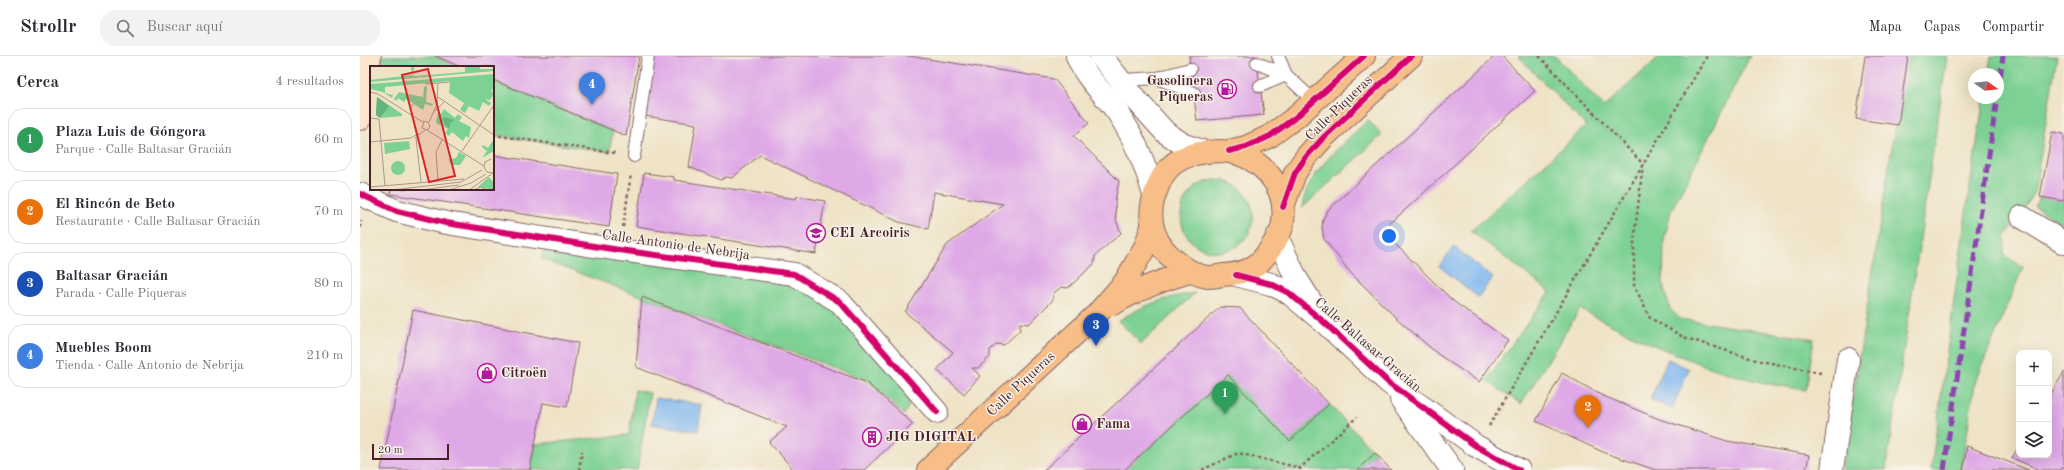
<!DOCTYPE html>
<html lang="es">
<head>
<meta charset="utf-8">
<style>
  body { margin:0; font-family:"Old Standard TT",serif; background:#f2f2f3; color:#2b2b33 }
  .controls { position:absolute; right:12px; bottom:12px; display:grid; overflow:hidden; border-radius:8px; box-shadow:0 4px 16px #0002 }
  .controls button { width:36px; height:36px; display:grid; place-items:center; padding:0; border:0; border-bottom:1px solid #e1e1e2; background:#fff; color:#2b2b33; font:20px sans-serif }
  .compass { position:absolute; left:1608px; top:12px; width:36px; height:36px; border-radius:50%; background:#fff; box-shadow:0 4px 16px #0002; rotate:104deg }
  .scale { position:absolute; left:12px; bottom:10px; width:77px; box-sizing:border-box; padding-left:4px; border:2px solid #4a1f2b; border-top:0; font-size:11px; line-height:14px; white-space:nowrap; color:#4a1f2b; -webkit-text-stroke:3px #f7f3e8; paint-order:stroke }
  .you { position:absolute; left:1029px; top:180px; width:14px; height:14px; margin:-10px; border:3px solid #fff; border-radius:50%; background:#1a73e8; box-shadow:0 0 0 6px #1a73e833 }
  .badge { display:grid; place-items:center; width:26px; height:26px; border-radius:50%; background:#db2777; color:#fff; font-size:13px; font-weight:700 }
  .pin { position:absolute; translate:-50% -33px; filter:drop-shadow(0 1px 2px #0008) }
  .pin::after { content:''; position:absolute; top:21px; width:14px; height:12px; background:inherit; clip-path:polygon(0 0,100% 0,50% 100%) }
  .list { margin:0; padding:0; list-style:none }
  h2 { display:flex; justify-content:space-between; align-items:center; height:52px; margin:0; padding:0 16px; font-size:17px }
  h2 small { font-size:13px; font-weight:400; color:#7c7c81 }
  .list li { display:grid; grid-template-columns:26px 1fr auto; gap:12px; align-items:center; box-sizing:border-box; height:64px; margin:0 8px 8px; padding:0 8px; border:1px solid #e1e1e2; border-radius:16px }
  .list b { display:block; font-size:15px; white-space:nowrap }
  .list p { margin:0; font-size:13px; white-space:nowrap; color:#7c7c81 }
  .list em { font-size:13px; font-style:normal; color:#7c7c81 }
  .icon { flex:none; width:22px; height:22px; fill:none; stroke:currentColor; stroke-width:2; stroke-linecap:round; stroke-linejoin:round }
  .map { position:relative; flex:none; width:1704px; height:414px; overflow:hidden }
  header { display:flex; align-items:center; gap:24px; box-sizing:border-box; height:56px; padding:0 20px; background:#fff; border-bottom:1px solid #e1e1e2 }
  header strong { font-size:19px }
  nav { display:flex; gap:22px; margin-inline-start:auto; font-size:14px }
  .search { width:280px; height:36px; background:#f2f2f3; display:flex; align-items:center; gap:10px; box-sizing:border-box; padding:0 14px; border-radius:16px; color:#7c7c81; font-size:15px }
  main { display:flex }
  aside { flex:1; background:#fff }
  .map>svg:first-child { display:block }
  .green { fill:#7ed194; stroke:#647860 }
  .water { fill:#80b8f0; stroke:#656c8e }
  .building { fill:#dfa9e7 }
  .lines { fill:none; stroke-linecap:round; stroke-linejoin:round }
  .lane-casing { stroke:#846461; stroke-width:14 }
  .street-casing { stroke:#846461; stroke-width:24 }
  .secondary-casing { stroke:#846461; stroke-width:24 }
  .primary-casing { stroke:#846461; stroke-width:24 }
  .path { stroke:#846461; stroke-width:2.5; stroke-dasharray:3 3; stroke-linecap:butt }
  .lane { stroke:#fff; stroke-width:12 }
  .street { stroke:#fff; stroke-width:22 }
  .secondary { stroke:#fce5cf; stroke-width:22 }
  .primary { stroke:#f7be88; stroke-width:22 }
  .quiet { stroke:#8e44ad; stroke-width:5; stroke-dasharray:10 5; stroke-linecap:butt }
  .cycleway-casing { stroke:#f7f3e8; stroke-width:8 }
  .cycleway { stroke:#d6006c; stroke-width:6 }
  .labels { text-anchor:middle; dominant-baseline:central; stroke-width:3; stroke-linejoin:round; paint-order:stroke }
  .poi-label { font-size:14px; font-weight:bold; fill:#4a1f2b; stroke:#f7f3e8; text-anchor:start }
  .street-label { font-size:14px; fill:#4a1f2b; stroke:#f7f3e8 }
  .inset-road { fill:none; stroke:#ad9588; stroke-width:1 }
  .view { fill:#d62828; fill-opacity:0.15; stroke:#d62828; stroke-width:2 }
  .inset-edge { fill:none; stroke:#4a1f2b; stroke-width:2 }
</style>
</head>
<body>
<header>
<strong>Strollr</strong>
<div class="search"><svg class="icon" aria-label="search" viewBox="0 0 24 24"><circle cx="10" cy="10" r="6"/><path d="M15 15l6 6"/></svg>Buscar aquí</div>
<nav><a>Mapa</a><a>Capas</a><a>Compartir</a></nav>
</header>
<main>
<aside>
<h2>Cerca<small>4 resultados</small></h2>
<ul class="list">
<li><span class="badge" style="background:#2e9e5b">1</span><div><b>Plaza Luis de Góngora</b><p>Parque · Calle Baltasar Gracián</p></div><em>60 m</em></li>
<li><span class="badge" style="background:#e8710a">2</span><div><b>El Rincón de Beto</b><p>Restaurante · Calle Baltasar Gracián</p></div><em>70 m</em></li>
<li><span class="badge" style="background:#1a4fb4">3</span><div><b>Baltasar Gracián</b><p>Parada · Calle Piqueras</p></div><em>80 m</em></li>
<li><span class="badge" style="background:#3f7fe0">4</span><div><b>Muebles Boom</b><p>Tienda · Calle Antonio de Nebrija</p></div><em>210 m</em></li>
</ul>
</aside>
<div class="map">
<svg width="1704" height="414" viewBox="0 0 1704 414">
  <rect width="100%" height="100%" fill="#f7f3e8"/>
  <filter id="ink" filterUnits="userSpaceOnUse"><feTurbulence type="fractalNoise" baseFrequency=".025" numOctaves="2"/><feDisplacementMap in="SourceGraphic" scale="8" xChannelSelector="R" yChannelSelector="G"/><feConvolveMatrix kernelMatrix="1 2 1 2 8 2 1 2 1" color-interpolation-filters="sRGB"/></filter>
  <filter id="wash" filterUnits="userSpaceOnUse"><feTurbulence type="fractalNoise" baseFrequency=".012" numOctaves="4" result="noise"/><feDisplacementMap in="SourceGraphic" scale="16" xChannelSelector="R" yChannelSelector="G"/><feGaussianBlur stdDeviation="0.9" result="paint"/><feColorMatrix in="noise" values="0 0 0 0 0 0 0 0 0 0 0 0 0 0 0 0 0 1.4 0 .05"/><feComposite in="paint" operator="in"/></filter>
  <g filter="url(#wash)">
    <rect width="100%" height="100%" fill="#efe3c6"/>
    <path class="green" d="M22,0h51l26,11h-78z
      M1158,0h37l49,51 56,-51h90l-79,155 -7,29 -1,44 7,25 10,10 134,20 -8,51c-18,-3 -36,-5 -54,-10 -61,-16 -117,-42 -172,-71l-59,95 -35,-24 64,-88 -79,-61 115,-105z
      M1546,0h41l-61,414h-44z
      M1631,0h66l-23,138 -28,41 -2,20 19,12 -48,116 -14,87h-30l35,-258 18,-114h14v-24h-10z
      M133,25l120,50 -4,21 -116,-17z
      M1008,64l14,15 -80,73c3,-34 43,-66 66,-88z
      M821 160a36 36 0 1 1 72 0a36 36 0 1 1-72 0Z
      M1680,141l24,4v24l-30,-19z
      M185,191l246,31 44,26 73,81 2,18 -6,12 -37,-35 -326,-121z
      M835,237l-54,51 -23,-23c25,-16 48,-24 77,-28z
      M868,319l63,65 38,-36 46,49 -18,17h-233z
      M275,334l15,3 -13,77h-107l5,-26 94,-9z"/>
    <path class="water" d="M1094,191l39,31 -15,19 -39,-31z
      M1308,303l21,10 -17,40 -22,-10z
      M296,342l46,7 -4,26 -46,-7z"/>
    <g id="blocks">
      <path class="building" d="M75,0h204l-13,80 -133,-56v-13h-32z
        M293,0h256l145,23 35,44 -15,13 45,45 -4,20 1,19 5,13 -26,23 -1,8 -26,24 -7,-1 -8,7v6l-24,24 -9,-1v7l-16,15 -7,-1 -7,6v7l-12,11h-6l8,8 -16,18 -27,-24 16,-18 -48,-40 42,-67 56,-41 -69,-12 -6,37 -29,-7 -139,-67 -28,23 -6,-1 -5,3 -32,-13 7,-43 -51,-8z
        M829,0h67l8,59 -67,6z
        M1135,0h7l33,35 -153,140 71,70 55,39 -29,42 -40,-27 -44,-38 -46,-46 -25,-32 -2,-12 1,-8 5,-9z
        M1505,0h43l-10,69 -42,-6z
        M1692,76l12,2v67l-24,-4z
        M133,99l124,19 -8,53 -219,-33 1,-5h102z
        M284,117l30,4v3l122,19 1,-3 28,5 -9,53 -180,-28z
        M282,241l225,86 46,41 -49,46h-74l2,-2 -23,-26 18,-15 -151,-60z
        M860,251l20,1 89,96 -39,37 -62,-66 -104,95h-80z
        M53,254l165,33 -11,64 -24,-4 -13,67h-149z
        M1704,316v96l-2,-1 -2,3h-20l-28,-12 7,-12v9h30v-58z
        M1202,317l39,22 58,24 68,22 82,14 -3,15h-150l-51,-17 -69,-32z
        M1607,390l62,24h-66z
        M1015,397l16,17h-34z"/>
    </g>
  </g>
  <g filter="url(#ink)">
    <use href="#blocks" fill-opacity="0" stroke="#846461" stroke-width="1"/>
    <g class="lines">
      <g class="lane-casing">
        <path id="lane" d="M918,0l8,19 28,26
          M897,7l29,12
          M797,22l37,15
          M764,24l33,-2 33,-9
          M900,30l26,-11
          M274,100l14,-100"/>
      </g>
      <g class="street-casing">
        <path id="street" d="M717,0c8,22 28,38 41,57 17,26 28,53 36,82
          M741,0l29,37 35,39 19,13 21,7
          M0,138l37,17 49,12 173,27 175,24 46,28 97,110
          M1662,161l42,26
          M917,181l19,41 17,27
          M876,219l35,9 18,9 36,30 63,59 88,64 43,24
          M1041,343l51,71
          M1472,414l16,-111"/>
      </g>
      <g class="secondary-casing">
        <path id="secondary" d="M0,63l10,-63"/>
      </g>
      <g class="primary-casing">
        <path id="primary" d="M859,95c37,1 69,32 64,70 0,7 -5,16 -9,22 -13,22 -25,31 -51,32 -5,1 -10,2 -15,2 -10,-1 -19,-6 -27,-12 -27,-18 -37,-46 -24,-76 3,-9 7,-17 14,-23 13,-12 32,-14 48,-15z
          M869,95l17,-4 24,-11 26,-19 68,-61
          M923,151l12,-34 11,-16 17,-19 88,-82
          M753,248c25,-15 49,-24 77,-32
          M568,414l169,-156 28,-32 20,-35 7,-20"/>
      </g>
      <path class="path" d="M1179,0l104,108 -9,76v45l16,33 33,19 73,23 65,13
        M133,79l122,18
        M263,171l8,-53
        M0,172l1,-7
        M1129,370l218,-370
        M219,414l3,-19
        M842,414l36,-17 62,15
        M940,414v-2l57,-51"/>
      <use href="#lane" class="lane"/>
      <use href="#street" class="street"/>
      <use href="#secondary" class="secondary"/>
      <use href="#primary" class="primary"/>
      <path class="quiet" d="M1638,36l5,-36
        M1584,414l53,-372"/>
      <g class="cycleway-casing">
        <path id="cycleway" d="M869,95l17,-4 24,-11 26,-19 68,-61
          M0,138l37,17 49,12 173,27 175,24 46,28 97,110
          M923,151l12,-34 11,-16 17,-19 88,-82
          M876,219l35,9 18,9 36,30 63,59 88,64 43,24"/>
      </g>
      <use href="#cycleway" class="cycleway"/>
    </g>
  </g>
  <defs>
    <g id="fuel-ring" transform="scale(1)"><circle r="9.5" fill="#f7f3e8" stroke="#b5179e" stroke-width="1.5"/><path d="M-5.5-6h7V0h2V4h1.3V-2.5L3-4.5l.8-.8L6-3V5H2.5V1h-1V6h-7ZM-4.2-4.7v3.2H.2V-4.7Z" fill="#b5179e"/></g>
    <g id="school-ring" transform="scale(1)"><circle r="9.5" fill="#f7f3e8" stroke="#b5179e" stroke-width="1.5"/><path d="M0-5L7-2L0 1L-7-2ZM-4 1L0 2.5L4 1V4Q0 6-4 4Z" fill="#b5179e"/></g>
    <g id="shop-ring" transform="scale(1)"><circle r="9.5" fill="#f7f3e8" stroke="#b5179e" stroke-width="1.5"/><path d="M-5-2.5h2.3a2.7 3.5 0 0 1 5.4 0H5L5.5 6h-11ZM-1.5-2.5h3a1.5 2.3 0 0 0-3 0Z" fill="#b5179e"/></g>
    <g id="building-ring" transform="scale(1)"><circle r="9.5" fill="#f7f3e8" stroke="#b5179e" stroke-width="1.5"/><path d="M-4-6H4V6H1V3H-1V6H-4ZM-2.5-4.3h1.7v1.8h-1.7ZM.8-4.3h1.7v1.8H.8ZM-2.5-1h1.7V.8h-1.7ZM.8-1h1.7V.8H.8Z" fill="#b5179e"/></g>
  </defs>
  <g fill-rule="evenodd">
    <use href="#fuel-ring" x="867" y="33"/>
    <use href="#school-ring" x="456" y="177"/>
    <use href="#shop-ring" x="127" y="317"/>
    <use href="#shop-ring" x="722" y="368"/>
    <use href="#building-ring" x="512" y="381"/>
  </g>
  <g class="labels">
    <g class="poi-label">
      <text x="853" y="25" text-anchor="end">Gasolinera<tspan x="853" dy="16">Piqueras</tspan></text>
      <text x="470" y="177">CEI Arcoiris</text>
      <text x="141" y="317">Citroën</text>
      <text x="736" y="368">Fama</text>
      <text x="526" y="381">JIG DIGITAL</text>
    </g>
    <g class="street-label">
      <text transform="translate(979 52) rotate(-44)">Calle Piqueras</text>
      <text transform="translate(316 189) rotate(8)">Calle Antonio de Nebrija</text>
      <text transform="translate(1008 289) rotate(41)">Calle Baltasar Gracián</text>
      <text transform="translate(661 328) rotate(-43)">Calle Piqueras</text>
    </g>
  </g>
  <g transform="translate(10 10)">
    <rect width="124" height="124" fill="#efe3c6"/>
    <path d="M41,0h4l-3,9 3,1 50,-4v-6h15v3h14v2l-124,11v-2l42,-5zM124,8v15l-3,1 3,4 -4,6 -5,-1 6,4 -2,3 -6,-4 -4,9 -10,-5 -4,7 -5,-3 4,-7 -15,-10 1,-12 -65,6v6l8,2 -1,3 -9,-6 -13,-3v-5zM57,20l-1,16 7,2 -1,2 -7,-2 -2,6 -9,-6 -4,6 3,-7 -7,-4 -2,3 -6,-4 -2,3 -2,-2 5,-7 24,5 1,-10zM7,31l25,17v2l-22,2 -4,-3zM74,43l11,9 3,-4 4,3 -3,4 12,6 -2,11 -3,-2 -3,5 -11,-9 -3,4 -4,-3 3,-4 -12,-6 2,-11 3,2zM124,73v12l-12,7 5,-7 -5,-4 1,-2 5,3zM39,75l1,8 -25,5 -1,-11zM89,86l7,4 -6,9h-9l-2,-5h-3l10,-2zM21 102a7 7 0 1 1 14 0a7 7 0 1 1-14 0ZM119,111l5,6v7l-16,-3z" fill="#7ed194"/>
    <path d="M7,31l12,9 -9,12 -4,-3zM73,51l12,3 -5,3 -1,6 -5,-6z" fill="#66b37e"/>
    <path class="inset-road" d="M55,18l25,-2M0,26l8,2 43,27 7,1 2,5 -3,3 -5,-2 2,-6M68,31l56,38M65,45l9,-9M0,52l9,1 6,67M59,56l8,-18 1,-21M57,64l57,36M45,72l10,-8M46,72l5,44M0,76l41,-4 8,-5M92,85l32,-46M121,93l-6,3 -1,5 3,5 6,1M68,115l-2,-29 6,-12M0,121l94,-8M22,124l69,-8 21,-12M51,124l38,-5M79,124l22,-7 15,-9M99,124l24,-17M103,124l8,-3 6,3"/>
    <path class="view" d="M58,3l27,107 -26,6 -27,-107z"/>
    <rect width="124" height="124" class="inset-edge"/>
  </g>
</svg>
<div class="controls">
<button>+</button>
<button>−</button>
<button><svg class="icon" aria-label="layers" viewBox="0 0 24 24"><path d="M12 4l9 5-9 5-9-5zM3 14l9 5 9-5"/></svg></button>
</div>
<svg class="compass" viewBox="-18 -18 36 36"><path d="M0-13l5 13h-10z" fill="#e53935"/><path d="M0 13l5-13h-10z" fill="#7c7c81"/></svg>
<div class="scale">20 m</div>
<div class="you"></div>
<div class="pin badge" style="left:865px;top:358px;background:#2e9e5b">1</div>
<div class="pin badge" style="left:1228px;top:372px;background:#e8710a">2</div>
<div class="pin badge" style="left:736px;top:290px;background:#1a4fb4">3</div>
<div class="pin badge" style="left:232px;top:49px;background:#3f7fe0">4</div>
</div>
</main>
</body>
</html>
